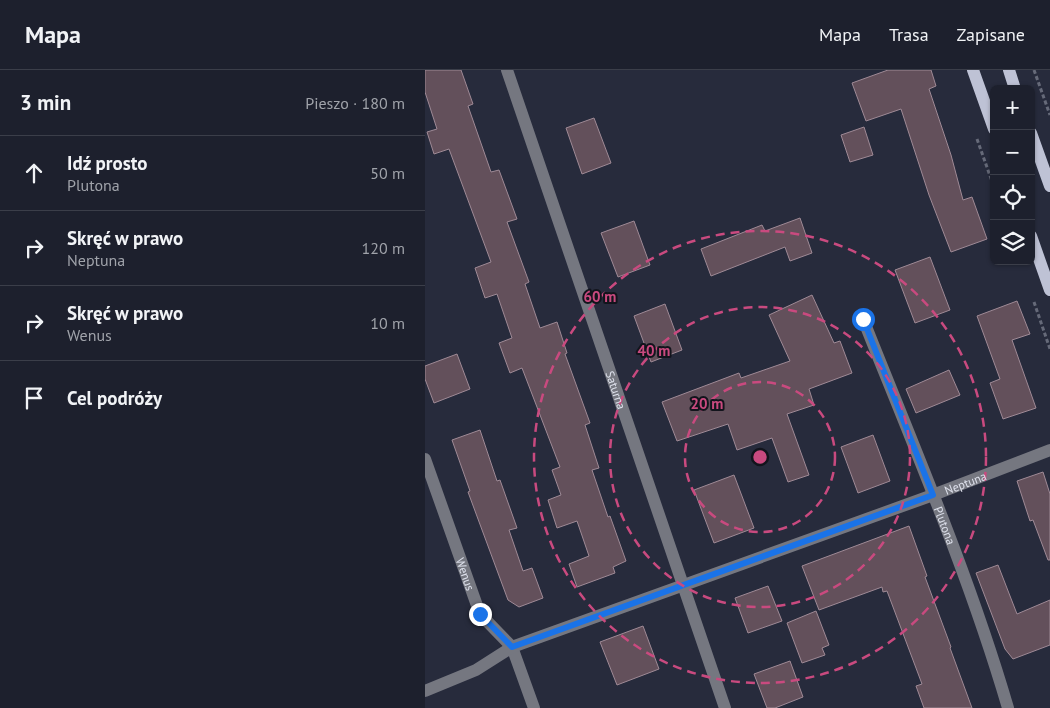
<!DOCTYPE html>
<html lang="pl">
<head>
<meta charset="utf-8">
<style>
  body { margin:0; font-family:"PT Sans",sans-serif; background:#2a2d39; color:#f1f3f6 }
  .controls { position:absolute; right:15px; top:15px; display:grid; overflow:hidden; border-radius:8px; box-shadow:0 1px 4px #0004 }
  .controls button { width:45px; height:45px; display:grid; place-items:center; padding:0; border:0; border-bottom:1px solid #3b3e49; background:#1d202d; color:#f1f3f6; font:25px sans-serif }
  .stop { position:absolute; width:15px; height:15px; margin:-11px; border:4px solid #1a73e8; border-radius:50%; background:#fff }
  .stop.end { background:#1a73e8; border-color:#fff; box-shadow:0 1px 5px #0008 }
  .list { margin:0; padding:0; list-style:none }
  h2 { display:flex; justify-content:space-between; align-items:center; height:65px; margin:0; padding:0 20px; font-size:21px }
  h2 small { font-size:16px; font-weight:400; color:#a0a3aa }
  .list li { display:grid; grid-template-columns:32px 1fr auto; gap:15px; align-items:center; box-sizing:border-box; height:75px; padding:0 20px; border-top:1px solid #3b3e49 }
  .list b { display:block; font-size:19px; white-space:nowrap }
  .list p { margin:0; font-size:16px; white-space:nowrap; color:#a0a3aa }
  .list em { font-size:16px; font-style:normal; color:#a0a3aa }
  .icon { flex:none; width:28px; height:28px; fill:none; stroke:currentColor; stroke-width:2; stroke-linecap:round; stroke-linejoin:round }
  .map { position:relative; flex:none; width:625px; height:638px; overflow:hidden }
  header { display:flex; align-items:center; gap:30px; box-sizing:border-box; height:70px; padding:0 25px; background:#1d202d; border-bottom:1px solid #3b3e49 }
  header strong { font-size:24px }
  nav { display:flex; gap:28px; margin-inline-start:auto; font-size:18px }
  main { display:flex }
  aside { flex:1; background:#1d202d }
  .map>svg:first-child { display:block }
  .building { fill:#63505b; stroke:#9f8a96 }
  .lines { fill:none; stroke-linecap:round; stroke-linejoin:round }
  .path { stroke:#666a79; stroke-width:3; stroke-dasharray:4 2.5; stroke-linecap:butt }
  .minor { stroke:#757780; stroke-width:12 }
  .major { stroke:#bec2d5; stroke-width:12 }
  .route { stroke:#1a73e8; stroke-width:6 }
  .ring { fill:none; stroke:#c94a7f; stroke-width:2.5; stroke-dasharray:9 6 }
  .labels { text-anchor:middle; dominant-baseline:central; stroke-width:4; stroke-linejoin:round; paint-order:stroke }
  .street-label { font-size:12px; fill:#dee1ec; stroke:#12141c }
  .centre { fill:#c94a7f; stroke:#12141c; stroke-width:2.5 }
  .ring-label { font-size:15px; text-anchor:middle; font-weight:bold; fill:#c94a7f; stroke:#12141c; stroke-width:4; stroke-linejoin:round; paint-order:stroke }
</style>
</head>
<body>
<header>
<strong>Mapa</strong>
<nav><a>Mapa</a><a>Trasa</a><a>Zapisane</a></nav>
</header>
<main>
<aside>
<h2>3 min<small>Pieszo · 180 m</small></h2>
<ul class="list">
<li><svg class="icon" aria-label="ahead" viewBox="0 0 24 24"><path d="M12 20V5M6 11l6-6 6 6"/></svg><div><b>Idź prosto</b><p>Plutona</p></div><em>50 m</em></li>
<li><svg class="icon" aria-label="right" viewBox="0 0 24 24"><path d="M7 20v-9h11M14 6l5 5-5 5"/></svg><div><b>Skręć w prawo</b><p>Neptuna</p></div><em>120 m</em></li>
<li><svg class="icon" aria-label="right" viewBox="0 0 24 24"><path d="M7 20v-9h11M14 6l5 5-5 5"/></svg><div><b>Skręć w prawo</b><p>Wenus</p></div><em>10 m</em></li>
<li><svg class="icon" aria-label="arrive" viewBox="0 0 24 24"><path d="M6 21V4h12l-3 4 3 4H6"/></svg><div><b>Cel podróży</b></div></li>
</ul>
</aside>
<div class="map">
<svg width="625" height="638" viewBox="0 0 625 638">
  <rect width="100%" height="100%" fill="#272b3c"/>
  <path class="building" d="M0,0h36l12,34 -5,2 23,66 8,-2 18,49 -10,3 22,60 -4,2 15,44 17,-6 10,31 -2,1 25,69 -5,2 14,43 -7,2 16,47 2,-1 16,45 -13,6 2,6 -38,14 -8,-23 20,-8 -12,-35 -20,7 -9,-28 13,-5 -9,-25 8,-3 -38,-99 -12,5 -11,-30 13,-5 -15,-44 -12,4 -10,-30 16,-6 -42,-113 -15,5 -7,-22 10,-3 -12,-37z
    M463,0h43l5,16 -7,3 22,66 12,45 9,-3 15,42 -36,13 -22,-57 -28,-86 -35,12 -14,-38z
    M169,48l17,45 -29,11 -16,-46z
    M439,57l9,28 -23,7 -9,-27z
    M375,148l12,35 -22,8 -5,-14 -74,29 -10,-27 61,-24 3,6z
    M209,151l16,44 -32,12 -17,-44z
    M505,187l20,53 -35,13 -20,-53z
    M387,225l22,48 6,-2 12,32 -43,16 5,16 -27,9 22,61 -21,7 -16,-44 -35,12 -9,-26 -51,17 -15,-39 77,-29 2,5 49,-17 -21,-46z
    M592,231l13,33 -18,6 24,68 -33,11 -13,-36 10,-4 -23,-63z
    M240,234l17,46 -31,12 -17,-46z
    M32,284l13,35 -36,14 -9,-24v-13z
    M524,300l11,25 -44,18 -10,-24z
    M55,360l17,51 3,-1 17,48 -8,2 14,41 9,-3 11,30 -24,9 -11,-7 -40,-108 2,-1 -18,-51z
    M448,365l17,46 -32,12 -17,-46z
    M618,402l7,22v66h-2l-15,-40 -3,1 -13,-40z
    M309,405l20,53 -40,15 -20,-53z
    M484,456l18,50 -2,1 26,70 -1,1 22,60h-48l-8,-22 6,-2 -35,-93 -4,1 -1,-5 -63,23 -17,-44z
    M573,495l19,49 33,-14v45l-37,14 -8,-10 -29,-76z
    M343,516l14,35 -34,12 -13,-35z
    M391,541l13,34 -7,3 3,7 -23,8 -15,-40z
    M218,556l16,43 -42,16 -17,-43z
    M365,591l13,36 -28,11h-8l-13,-34z"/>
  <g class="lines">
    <path class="path" d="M609,0l16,45
      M552,69l17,48
      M609,232l16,47"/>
    <g class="minor">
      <path id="s1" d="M82,0l218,638"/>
      <path id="s2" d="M438,249c51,128 106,256 145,389"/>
      <path id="s3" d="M0,389l55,155 32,33 22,61"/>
      <path id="s4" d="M0,621l51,-21 36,-23 421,-152 117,-45"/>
    </g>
    <path class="major" d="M548,0l21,59
      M584,0l6,19
      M606,63l19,53
      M606,166l19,54"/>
  </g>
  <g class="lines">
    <path class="route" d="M55,544l32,33 421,-152 -70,-176"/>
  </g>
  <g class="ring">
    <circle cx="335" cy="387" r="75"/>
    <circle cx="335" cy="387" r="150"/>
    <circle cx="335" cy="387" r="226"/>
  </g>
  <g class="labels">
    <g class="street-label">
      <text stroke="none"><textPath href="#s1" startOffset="338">Saturna</textPath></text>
      <text stroke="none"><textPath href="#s4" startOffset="580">Neptuna</textPath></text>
      <text stroke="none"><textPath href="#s2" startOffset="222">Plutona</textPath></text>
      <text stroke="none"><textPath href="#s3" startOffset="122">Wenus</textPath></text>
    </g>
  </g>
  <circle cx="335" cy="387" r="8" class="centre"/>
  <g class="ring-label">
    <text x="175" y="232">60 m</text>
    <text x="229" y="286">40 m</text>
    <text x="282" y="339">20 m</text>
  </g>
</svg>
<div class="controls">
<button>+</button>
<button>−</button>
<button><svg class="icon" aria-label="locate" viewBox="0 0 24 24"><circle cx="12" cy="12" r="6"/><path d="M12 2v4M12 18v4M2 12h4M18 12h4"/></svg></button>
<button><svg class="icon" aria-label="layers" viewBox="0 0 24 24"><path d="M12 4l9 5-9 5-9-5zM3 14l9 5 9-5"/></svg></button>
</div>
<div class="stop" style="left:438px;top:249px"></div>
<div class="stop end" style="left:55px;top:544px"></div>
</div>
</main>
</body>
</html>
